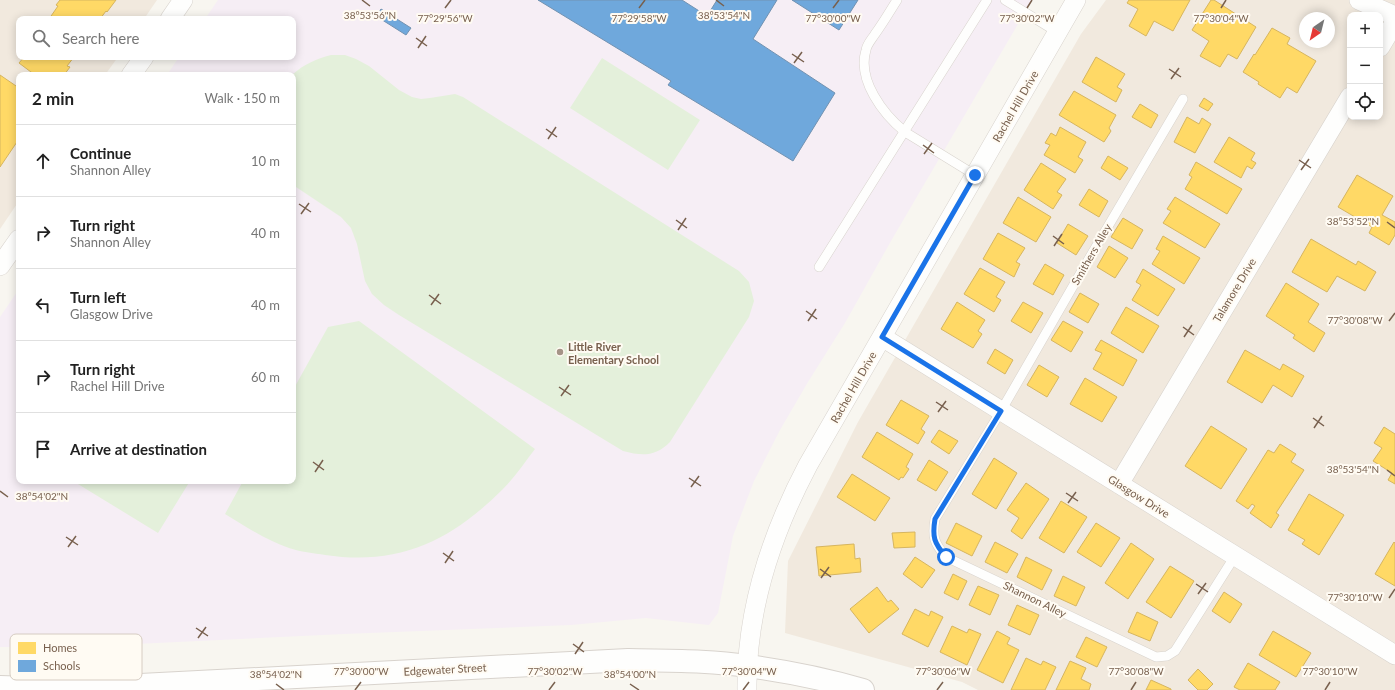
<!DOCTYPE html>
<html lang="en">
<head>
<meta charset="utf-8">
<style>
  body { margin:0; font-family:Lato,sans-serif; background:#f6f6f6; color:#222 }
  .controls { position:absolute; right:12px; top:12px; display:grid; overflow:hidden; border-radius:8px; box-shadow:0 2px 10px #0003 }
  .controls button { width:36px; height:36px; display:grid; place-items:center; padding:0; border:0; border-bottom:1px solid #e0e0e0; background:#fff; color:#222; font:20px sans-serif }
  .compass { position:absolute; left:1299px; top:12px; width:36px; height:36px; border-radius:50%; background:#fff; box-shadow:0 2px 10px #0003; rotate:215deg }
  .stop { position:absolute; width:12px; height:12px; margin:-9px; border:3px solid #1a73e8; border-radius:50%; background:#fff }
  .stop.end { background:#1a73e8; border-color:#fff; box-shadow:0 1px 4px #0008 }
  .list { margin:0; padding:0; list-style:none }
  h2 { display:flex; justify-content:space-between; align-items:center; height:52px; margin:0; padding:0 16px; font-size:17px }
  h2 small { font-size:13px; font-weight:400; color:#767676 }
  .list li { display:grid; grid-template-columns:26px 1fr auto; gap:12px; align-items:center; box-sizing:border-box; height:72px; padding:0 16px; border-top:1px solid #e0e0e0 }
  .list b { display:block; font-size:15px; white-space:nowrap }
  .list p { margin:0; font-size:13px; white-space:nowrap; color:#767676 }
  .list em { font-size:13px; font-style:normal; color:#767676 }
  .icon { flex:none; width:22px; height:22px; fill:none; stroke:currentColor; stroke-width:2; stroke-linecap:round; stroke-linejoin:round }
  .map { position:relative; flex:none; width:1395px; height:690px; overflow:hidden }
  .search { position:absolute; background:#fff; box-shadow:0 2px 10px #0003; left:16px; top:16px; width:280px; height:44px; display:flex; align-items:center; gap:10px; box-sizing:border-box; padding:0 14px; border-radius:8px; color:#767676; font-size:15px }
  .panel { position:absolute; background:#fff; box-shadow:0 2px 10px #0003; left:16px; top:72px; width:280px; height:412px; border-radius:8px }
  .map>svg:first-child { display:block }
  .residential { fill:#f1e9de; fill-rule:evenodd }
  .education { fill:#f6eef5 }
  .green { fill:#e4f0db }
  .homes { fill:#ffd966; stroke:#d6b55f }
  .schools { fill:#6fa8dc; stroke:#7292b1 }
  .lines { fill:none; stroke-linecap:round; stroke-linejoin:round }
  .lane-casing { stroke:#d8d3cd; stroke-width:10 }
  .street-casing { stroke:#d8d3cd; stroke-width:20 }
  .secondary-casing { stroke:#d8d3cd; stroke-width:24 }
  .lane { stroke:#fefefd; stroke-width:9 }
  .street { stroke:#fefefd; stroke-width:19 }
  .secondary { stroke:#fefefd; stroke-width:22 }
  .route { stroke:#1a73e8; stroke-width:5 }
  .ticks { fill:none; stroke:#78604e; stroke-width:1.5 }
  .poi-dot { fill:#a59487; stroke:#fffbf3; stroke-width:1.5 }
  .labels { text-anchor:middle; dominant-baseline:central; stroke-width:4; stroke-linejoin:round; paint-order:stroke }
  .street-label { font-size:11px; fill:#78604e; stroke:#fffbf3 }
  .poi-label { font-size:11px; font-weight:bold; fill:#78604e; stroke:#fffbf3; text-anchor:start }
  .key { fill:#fffbf3; stroke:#d6ccc2; stroke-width:1 }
  .key-label { font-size:11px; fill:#78604e }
  .ticks-label { font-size:10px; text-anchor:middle; fill:#78604e; stroke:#fffbf3; stroke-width:4; stroke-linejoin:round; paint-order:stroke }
</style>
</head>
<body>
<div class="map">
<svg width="1395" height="690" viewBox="0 0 1395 690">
  <rect width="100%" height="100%" fill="#f8f6f0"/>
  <path class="residential" d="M0,0h157l-13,19h-125v38h99l-13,18h-86v126l-19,28z
    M1106,0h289v690h-417l-16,-8 -177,-49 3,-72 70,-139 223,-388zM1350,15h30v102h-30zM1305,18h24v24h-24z"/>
  <path class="education" d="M218,0h814l-141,241 -46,82 -37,59 -28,48 -26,51 -21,55 -15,77 -9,12 -63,-7 -75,7 -227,9 -271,13h-73v-330l19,-28v192h274v-406h-126l12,-18h114v-38h-88z"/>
  <path class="green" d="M331,55h14l11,4 13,7 30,24 13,7 9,2 9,-1 25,-4 8,3 276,174 10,11 5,19 -5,16 -79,125c-15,15 -28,14 -47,9l-224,-136 -15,-10 -12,-11 -7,-13 -8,-37 -6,-16 -10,-11 -48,-32 -1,-110c12,-11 24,-16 39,-20z
    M602,58l98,62 -32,50 -98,-62z
    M359,321l176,128c-10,13 -20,28 -32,40 -52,52 -104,77 -178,66 -11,-2 -25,-3 -36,-7 -23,-8 -43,-21 -64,-34l18,-33h50v-91l35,-63z
    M73,481h117l-32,52z"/>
  <path class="homes" d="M60,0h56l-9,12 -1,-1 -6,8h-51l9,-13 -2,-1z
    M1129,0h61l-17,31 -19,-10 -8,15 -17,-10 9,-17 -11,-6z
    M1211,0h3l42,27 -19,32 -9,-5 -8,13 -20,-11 9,-15 -17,-11z
    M1272,28l18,10 -3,6 29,17 -19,32 -10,-6 -7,11 -22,-14 1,-2 -16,-10 11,-18 1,1z
    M24,57h50l-7,9 3,1 -6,8h-29l-16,-12z
    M1096,57l29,17 -8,13 5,3 -6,12 -34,-20z
    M0,75l19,13v51l-19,28z
    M1074,91l42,24 -7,13 2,3 -7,11 -45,-27z
    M1204,98l9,6 -5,7 -9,-5z
    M1140,104l18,11 -7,13 -19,-11z
    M1187,117l12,7 3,-6 9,6 -16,29 -21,-11z
    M1060,127l26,15 -8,15 5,3 -8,13 -31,-18 6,-10 -5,-2 6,-10 5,3z
    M1229,137l26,16 -4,7 5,3 -4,6 -5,-3 -6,12 -27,-16z
    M1108,156l20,12 -8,12 -19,-12z
    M1196,162l46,27 -15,25 -42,-25 7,-12 -3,-2z
    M1041,163l25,16 -9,13 5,3 -9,14 -29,-19z
    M1357,175l36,21 -11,19 13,7v13l-6,10 -20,-12 3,-6 -34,-20z
    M1089,189l19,12 -9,16 -20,-12z
    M1018,197l33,20 -15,25 -33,-19z
    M1175,197l45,27 -15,24 -42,-25 8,-12 -4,-2z
    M1123,218l20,12 -11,19 -21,-12z
    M1068,224l20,12 -12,19 -19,-12z
    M998,233l27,15 -9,14 4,2 -6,13 -31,-18z
    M1163,236l37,22 -16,26 -32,-20 8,-13 -4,-2z
    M1311,239l45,26 2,-4 18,11 -11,19 -28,-15 -10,16 -35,-20z
    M1109,246l19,12 -13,20 -18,-11z
    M1045,264l19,11 -11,20 -20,-11z
    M980,268l25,14 -9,15 5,3 -7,12 -30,-18z
    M1143,269l32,20 -17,27 -26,-16 9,-15 -5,-3z
    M1286,283l33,21 -11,18 17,11 -11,19 -21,-14 2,-3 -29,-19z
    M1080,293l19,11 -11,19 -19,-11z
    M957,302l28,18 -7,11 4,3 -9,14 -32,-19z
    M1023,302l20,11 -12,20 -20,-12z
    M1126,307l33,19 -16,27 -32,-20z
    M1063,321l20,11 -12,20 -20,-12z
    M1101,340l36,20 -14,26 -30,-17 9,-16 -7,-3z
    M995,349l18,11 -8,14 -18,-11z
    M1245,350l35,20 3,-6 21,12 -12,21 -19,-12 -11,18 -35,-21z
    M1039,365l20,12 -12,20 -20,-12z
    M1085,378l32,19 -15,25 -32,-18z
    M901,400l28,16 -8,13 4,3 -7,12 -32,-19z
    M1211,426l36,23 -26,40 -36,-23z
    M1384,427l11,7v50l-7,-4 4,-7 -19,-12 9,-13 -8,-5z
    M939,430l19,11 -9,13 -18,-12z
    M877,432l36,22 -7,13 3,2 -6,9 -2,-1 -2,3 -37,-23z
    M1280,444l16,10 -5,8 13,8 -28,43 3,2 -8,13 -21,-15 5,-7 -3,-2 -4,5 -12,-8 32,-51 6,3z
    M994,458l23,15 -21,36 -24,-15z
    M929,460l19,12 -12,19 -19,-11z
    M852,474l38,24 -15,23 -38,-24z
    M1026,483l23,16 -27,40 -11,-8 8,-13 -12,-8z
    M1309,494l35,21 -25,40 -17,-11 3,-4 -17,-10z
    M1061,501l26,16 -23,36 -25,-15z
    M956,523l26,13 -10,20 -26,-13z
    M1096,523l24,15 -19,29 -24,-15z
    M915,532v15l-21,1 -2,-15z
    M995,542l23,12 -11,19 -22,-11z
    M1394,542l1,1v43l-20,-12z
    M1131,543l23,16 -26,40 -23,-16z
    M854,544l1,15 5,-1 1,14 -42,4 -3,-29z
    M915,557l20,13 -13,18 -19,-14z
    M1026,557l26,13 -10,20 -25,-13z
    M1170,566l24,15 -23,37 -25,-16z
    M953,574l14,7 -9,19 -14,-7z
    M1063,576l22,11 -9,19 -22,-10z
    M978,586l21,9 -9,20 -21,-10z
    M877,587l11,15 3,-2 8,9 -30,24 -19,-24z
    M1224,592l18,12 -12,19 -18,-12z
    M1017,605l22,10 -9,20 -22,-10z
    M915,609l14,7 2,-5 12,6 -15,30 -26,-13z
    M1137,612l21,10 -8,19 -22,-9z
    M952,626l15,7 2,-4 12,5 -14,31 -27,-13z
    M997,631l13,7 -3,6 12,6 -16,33 -26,-13z
    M1273,631l38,22 -15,24 -37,-22z
    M1086,637l21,10 -10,20 -21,-10z
    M1026,658l15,7 2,-4 13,6 -11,23h-34z
    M1070,661l16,7 -5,11 10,5 -2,6h-33z
    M1248,663l32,19 -5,8h-35l-6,-3z
    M1198,669l15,15 -6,6h-9l-10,-10z
    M1151,680l20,9v1h-25z"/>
  <path class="schools" d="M538,0h144l25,16 10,-16h60l-24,39 82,54 -42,68 -125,-76 3,-4z
    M792,0h66l-19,30z
    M381,9l30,19 -5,7 -30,-19z"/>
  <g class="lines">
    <g class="lane-casing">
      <path id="lane" d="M897,0c-7,11 -14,23 -22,34 -3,5 -8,10 -9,16 -9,30 17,64 39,82l70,43
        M1005,0l52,32
        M1183,99l-103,175 -79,137 -66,108c-3,18 -1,24 11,38l210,100 11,-1 8,-5 60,-95
        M819,267l168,-267"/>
    </g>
    <g class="street-casing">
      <path id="street" d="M1359,0l36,16
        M170,19l13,-19
        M1380,47l15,-25
        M131,75l13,-18
        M0,266l19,-27
        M882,337l513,318
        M1119,484l231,-387
        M747,690c-1,-79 24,-155 61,-225l268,-465"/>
    </g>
    <g class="secondary-casing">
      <path id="secondary" d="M0,687l63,2 565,-29c40,1 80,0 119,6 39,5 78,13 116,24"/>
    </g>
    <use href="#lane" class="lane"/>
    <use href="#street" class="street"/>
    <use href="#secondary" class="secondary"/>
  </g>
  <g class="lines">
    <path class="route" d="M946,557c-12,-14 -14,-20 -11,-38l66,-108 -119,-74 93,-162"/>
  </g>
  <path class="ticks" d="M362,0l8,6M716,0l8,6M445,8l6,-8M639,8l6,-8M833,8l6,-8M1027,8l5,-8M1221,8l5,-8M416,38l11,8M418,48l8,-12M792,54l12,8M794,63l8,-11M1169,69l12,8M1171,79l8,-11M546,129l11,8M548,139l8,-12M923,145l11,8M924,154l8,-11M1299,160l12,8M1301,170l8,-11M299,204l12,8M301,214l8,-11M676,220l11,8M1387,222l8,6M678,230l8,-12M1053,236l11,8M1054,246l8,-12M429,295l12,9M431,305l8,-11M806,311l11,8M808,321l8,-12M1389,321l6,-8M1183,327l11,8M1184,337l8,-12M559,387l12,8M561,396l8,-11M936,402l12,8M938,412l8,-11M1313,418l11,8M1314,428l8,-12M313,462l11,8M1387,470l8,6M315,472l8,-12M689,478l12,8M691,487l8,-11M0,491l8,6M1066,493l12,8M1068,503l8,-11M66,537l12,8M68,547l8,-11M443,553l11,8M445,563l8,-12M820,569l11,8M821,578l8,-11M1196,584l12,8M1198,594l8,-11M1389,598l6,-9M196,628l12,8M198,638l8,-11M573,644l11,8M575,654l8,-12M276,684l8,6M630,684l9,6M355,690l6,-8M549,690l6,-8M743,690l6,-8M937,690l6,-8M1131,690l5,-8M1325,690l5,-8"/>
  <circle class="poi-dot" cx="560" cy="352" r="4"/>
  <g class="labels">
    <g class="street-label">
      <text transform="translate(1015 106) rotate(-60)">Rachel Hill Drive</text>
      <text transform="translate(1091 254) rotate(-60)">Smithers Alley</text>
      <text transform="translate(1234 290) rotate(-59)">Talamore Drive</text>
      <text transform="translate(853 387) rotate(-60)">Rachel Hill Drive</text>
      <text transform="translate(1139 496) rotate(32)">Glasgow Drive</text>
      <text transform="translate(1035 599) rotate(26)">Shannon Alley</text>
      <text transform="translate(445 669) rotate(-3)">Edgewater Street</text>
    </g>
    <g class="poi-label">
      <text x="568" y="346">Little River<tspan x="568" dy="13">Elementary School</tspan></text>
    </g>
  </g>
  <rect x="10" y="634" width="132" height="46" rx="6" class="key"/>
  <rect x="18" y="642" width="18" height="12" fill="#ffd966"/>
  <rect x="18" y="660" width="18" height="12" fill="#6fa8dc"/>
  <g class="key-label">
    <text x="43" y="652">Homes</text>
    <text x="43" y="670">Schools</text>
  </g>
  <g class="ticks-label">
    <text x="370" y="19">38°53'56"N</text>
    <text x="724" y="19">38°53'54"N</text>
    <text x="445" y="22">77°29'56"W</text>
    <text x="639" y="22">77°29'58"W</text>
    <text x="833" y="22">77°30'00"W</text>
    <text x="1027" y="22">77°30'02"W</text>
    <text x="1221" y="22">77°30'04"W</text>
    <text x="1353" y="225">38°53'52"N</text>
    <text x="1355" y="324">77°30'08"W</text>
    <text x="1353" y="473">38°53'54"N</text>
    <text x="42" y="500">38°54'02"N</text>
    <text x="1355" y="601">77°30'10"W</text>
    <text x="361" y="675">77°30'00"W</text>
    <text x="555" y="675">77°30'02"W</text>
    <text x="749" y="675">77°30'04"W</text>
    <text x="943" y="675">77°30'06"W</text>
    <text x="1136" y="675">77°30'08"W</text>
    <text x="1330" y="675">77°30'10"W</text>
    <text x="276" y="678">38°54'02"N</text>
    <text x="630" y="678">38°54'00"N</text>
  </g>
</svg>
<div class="controls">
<button>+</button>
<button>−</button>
<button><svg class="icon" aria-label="locate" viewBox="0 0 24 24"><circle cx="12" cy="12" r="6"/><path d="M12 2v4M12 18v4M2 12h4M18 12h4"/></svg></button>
</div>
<svg class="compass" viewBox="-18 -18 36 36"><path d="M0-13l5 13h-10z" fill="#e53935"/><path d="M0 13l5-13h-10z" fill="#767676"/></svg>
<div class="stop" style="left:946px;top:557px"></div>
<div class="stop end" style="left:975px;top:175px"></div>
<div class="search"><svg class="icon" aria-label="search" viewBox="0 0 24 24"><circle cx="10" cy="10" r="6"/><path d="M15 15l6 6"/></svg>Search here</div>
<section class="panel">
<h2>2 min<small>Walk · 150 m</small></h2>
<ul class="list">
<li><svg class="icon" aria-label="ahead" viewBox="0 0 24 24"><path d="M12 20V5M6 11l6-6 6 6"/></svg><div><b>Continue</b><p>Shannon Alley</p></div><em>10 m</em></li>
<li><svg class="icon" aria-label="right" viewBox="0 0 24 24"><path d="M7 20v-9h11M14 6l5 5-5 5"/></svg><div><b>Turn right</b><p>Shannon Alley</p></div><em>40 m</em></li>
<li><svg class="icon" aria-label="left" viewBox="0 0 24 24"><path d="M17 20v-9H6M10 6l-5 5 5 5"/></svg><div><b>Turn left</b><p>Glasgow Drive</p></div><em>40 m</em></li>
<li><svg class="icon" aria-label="right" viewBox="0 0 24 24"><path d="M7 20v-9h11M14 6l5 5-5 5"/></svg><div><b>Turn right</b><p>Rachel Hill Drive</p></div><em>60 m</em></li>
<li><svg class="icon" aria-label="arrive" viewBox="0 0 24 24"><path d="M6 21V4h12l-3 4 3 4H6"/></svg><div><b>Arrive at destination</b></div></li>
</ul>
</section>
</div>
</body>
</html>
